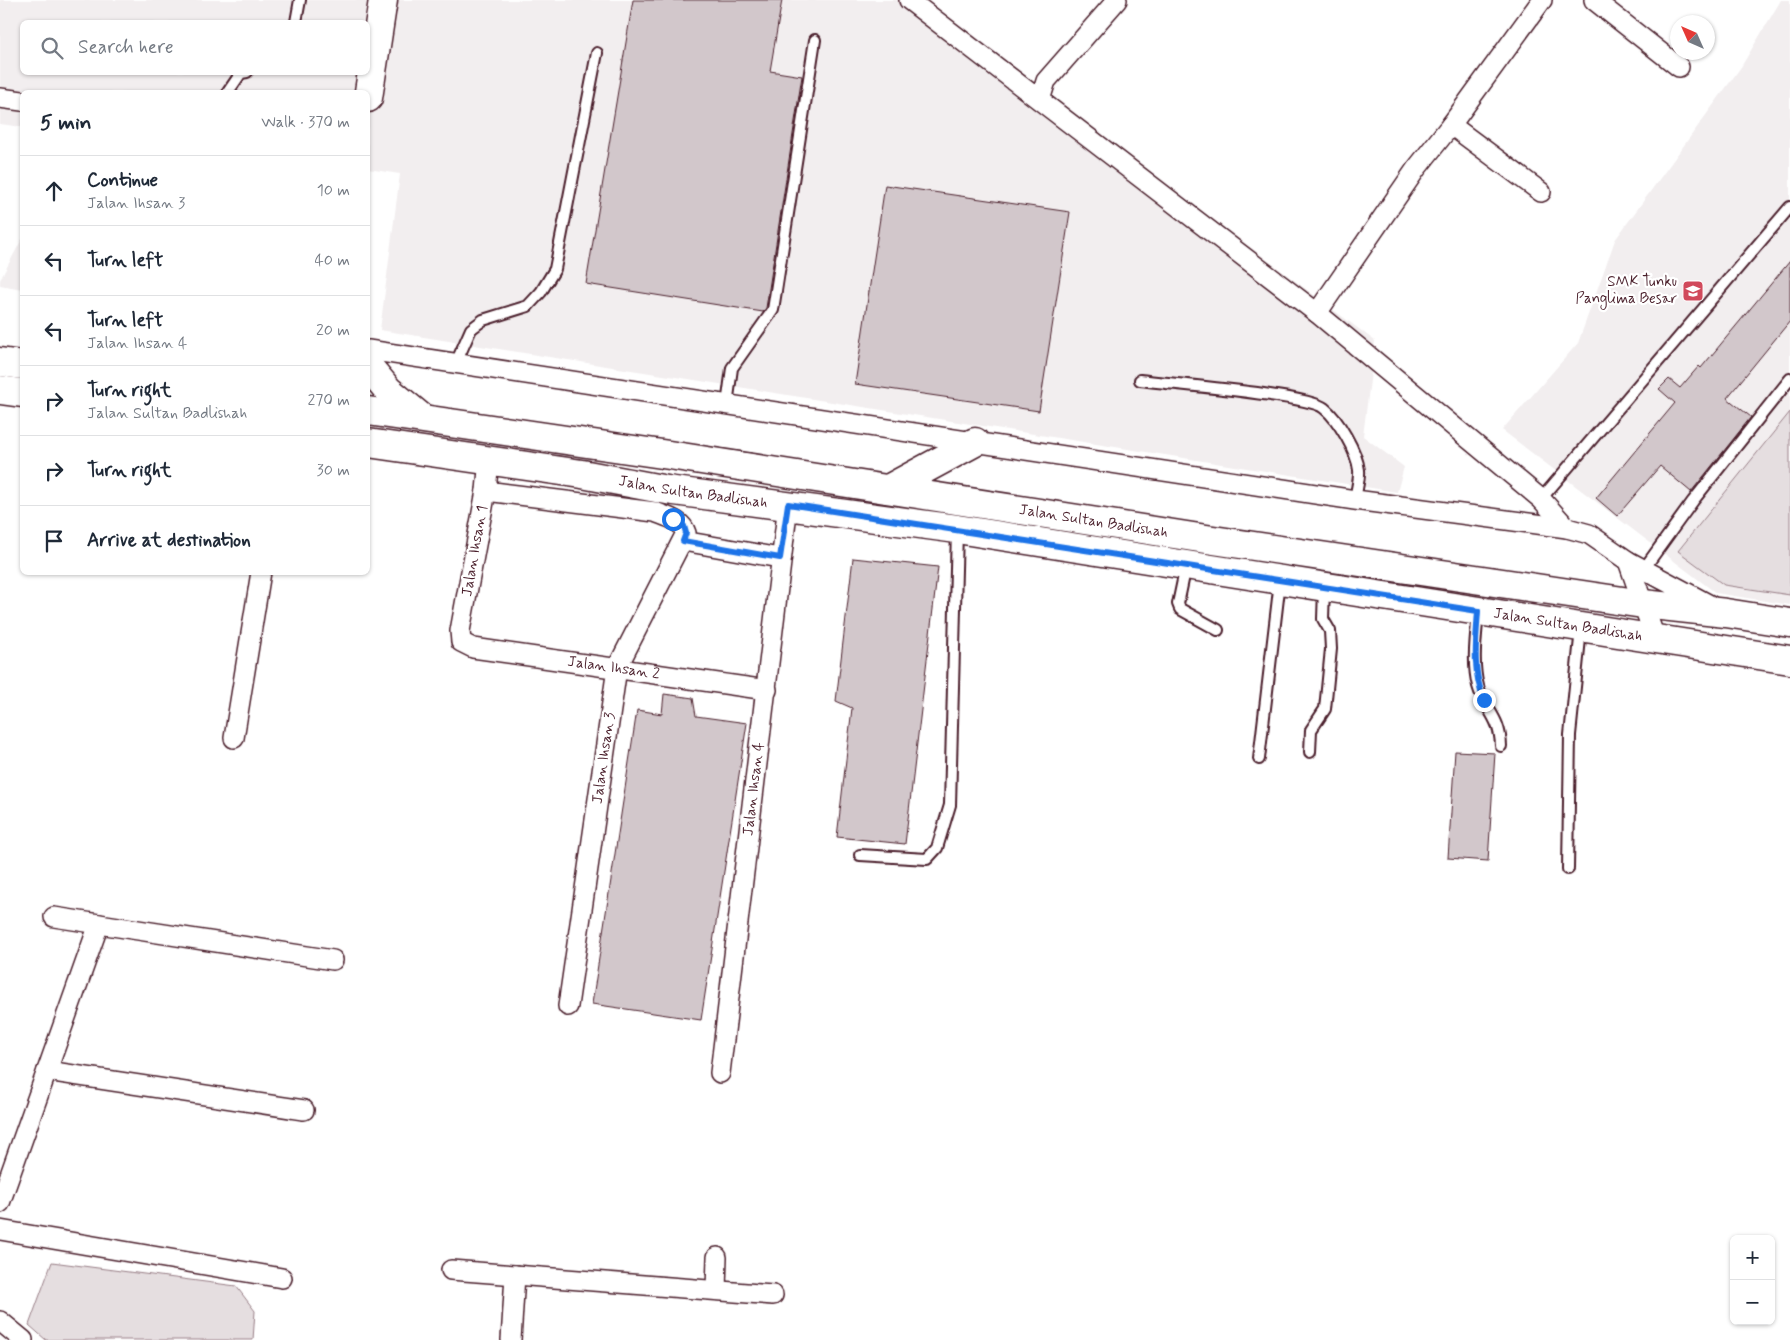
<!DOCTYPE html>
<html lang="en">
<head>
<meta charset="utf-8">
<style>
  body { margin:0; font-family:Mynerve,sans-serif; background:#f6f6f7; color:#1f2937 }
  .controls { position:absolute; right:15px; bottom:15px; display:grid; overflow:hidden; border-radius:8px; box-shadow:0 1px 4px #0004 }
  .controls button { width:45px; height:45px; display:grid; place-items:center; padding:0; border:0; border-bottom:1px solid #e0e1e3; background:#fff; color:#1f2937; font:25px sans-serif }
  .compass { position:absolute; left:1670px; top:15px; width:45px; height:45px; border-radius:50%; background:#fff; box-shadow:0 1px 4px #0004; rotate:315deg }
  .stop { position:absolute; width:15px; height:15px; margin:-11px; border:4px solid #1a73e8; border-radius:50%; background:#fff }
  .stop.end { background:#1a73e8; border-color:#fff; box-shadow:0 1px 5px #0008 }
  .list { margin:0; padding:0; list-style:none }
  h2 { display:flex; justify-content:space-between; align-items:center; height:65px; margin:0; padding:0 20px; font-size:21px }
  h2 small { font-size:16px; font-weight:400; color:#747a83 }
  .list li { display:grid; grid-template-columns:32px 1fr auto; gap:15px; align-items:center; box-sizing:border-box; height:70px; padding:0 20px; border-top:1px solid #e0e1e3 }
  .list b { display:block; font-size:19px; white-space:nowrap }
  .list p { margin:0; font-size:16px; white-space:nowrap; color:#747a83 }
  .list em { font-size:16px; font-style:normal; color:#747a83 }
  .icon { flex:none; width:28px; height:28px; fill:none; stroke:currentColor; stroke-width:2; stroke-linecap:round; stroke-linejoin:round }
  .map { position:relative; flex:none; width:1790px; height:1340px; overflow:hidden }
  .search { position:absolute; background:#fff; box-shadow:0 1px 4px #0004; left:20px; top:20px; width:350px; height:55px; display:flex; align-items:center; gap:12px; box-sizing:border-box; padding:0 18px; border-radius:8px; color:#747a83; font-size:19px }
  .panel { position:absolute; background:#fff; box-shadow:0 1px 4px #0004; left:20px; top:90px; width:350px; height:485px; border-radius:8px }
  .map>svg:first-child { display:block }
  .built { fill:#f2eeef; fill-rule:evenodd }
  .green { fill:#e5dee0; stroke:#987e86 }
  .building { fill:#d2c7cb; stroke:#4a1f2b }
  .lines { fill:none; stroke-linecap:round; stroke-linejoin:round }
  .lane-casing { stroke:#4a1f2b; stroke-width:14 }
  .street-casing { stroke:#4a1f2b; stroke-width:22 }
  .secondary-casing { stroke:#4a1f2b; stroke-width:31 }
  .primary-casing { stroke:#4a1f2b; stroke-width:31 }
  .lane { stroke:#fff; stroke-width:10 }
  .street { stroke:#fff; stroke-width:19 }
  .secondary { stroke:#fff; stroke-width:28 }
  .primary { stroke:#fff; stroke-width:28 }
  .route { stroke:#1a73e8; stroke-width:6 }
  .labels { text-anchor:middle; dominant-baseline:central; stroke-width:4.5; stroke-linejoin:round; paint-order:stroke }
  .poi-label { font-size:15px; fill:#4a1f2b; stroke:#fff; text-anchor:end }
  .street-label { font-size:15px; fill:#4a1f2b; stroke:#fff }
</style>
</head>
<body>
<div class="map">
<svg width="1790" height="1340" viewBox="0 0 1790 1340">
  <rect width="100%" height="100%" fill="#fff"/>
  <filter id="ink" filterUnits="userSpaceOnUse"><feTurbulence type="fractalNoise" baseFrequency=".02" numOctaves="2"/><feDisplacementMap in="SourceGraphic" scale="10" xChannelSelector="R" yChannelSelector="G"/><feConvolveMatrix kernelMatrix="1 2 1 2 8 2 1 2 1" color-interpolation-filters="sRGB"/></filter>
  <g filter="url(#ink)">
    <path class="built" d="M0,0h921l454,341 -12,95 41,31 -7,25 -1017,-162 20,-156 -32,-5v-77h-346v35l-22,-3zM22,22h346v50h-346z
      M1781,0h9v605l-74,-12 -214,-163 76,-87 37,-103 126,-173z
      M22,239v50l-22,-4v-5z"/>
    <path class="green" d="M1790,412v183l-66,-10 -46,-34z
      M52,1262l184,24 19,25 -2,29h-207l-17,-15z"/>
    <path class="building" d="M633,0h149l-12,71 32,5 -36,232 -3,4 -177,-28z
      M885,185l185,27 -31,199 -184,-27z
      M1790,261v60l-63,77 24,19 -60,75 -31,-26 -43,50 -21,-18 79,-95 -16,-14 10,-10 11,9 19,-22 2,2z
      M853,558l85,9 -33,277 -68,-7 15,-129 -16,-7z
      M664,694l29,4 3,18 51,7 -46,297 -109,-16 45,-294 25,4z
      M1455,751l40,2 -7,108 -40,-3z"/>
    <g class="lines">
      <g class="lane-casing">
        <path id="lane" d="M296,22l4,-22
          M228,92l13,-19 6,-1
          M456,363l15,-34 12,-9 45,-14 13,-14 14,-23 42,-216
          M1140,380c29,4 170,15 184,28 14,11 33,44 35,62 1,9 -3,21 -4,30
          M727,405l5,-37 41,-58 42,-270
          M1541,499l249,-292
          M1186,566l-8,38 2,5 38,21
          M1643,570l50,-69 97,-122
          M1478,612c-2,24 -6,51 0,74 7,25 22,30 23,60
          M1310,752l1,-22 14,-21 6,-60 -1,-18 -7,-12 1,-31
          M1259,759l21,-178
          M860,855l67,4 10,-11 13,-43 7,-275
          M1568,869l2,-134 11,-106"/>
      </g>
      <g class="street-casing">
        <g id="street">
          <path d="M909,0l408,313 224,186 26,29"/>
          <path d="M1594,0l85,67"/>
          <path d="M0,98l22,3"/>
          <path d="M1040,100l6,-19 71,-81"/>
          <path d="M1451,125l90,67"/>
          <path d="M1317,313l99,-144 35,-44 91,-125"/>
          <path d="M368,350l987,150 212,28 22,6 39,27 82,44"/>
          <path id="s1" d="M489,459l-3,32 -26,140 1,11 12,6 294,42"/>
          <path d="M486,491l169,21c12,5 27,8 31,21l-69,135 -49,338"/>
          <path d="M683,541l97,17"/>
          <path d="M1628,561l27,77"/>
          <path d="M234,738l27,-166"/>
          <path d="M54,917l279,43"/>
          <path d="M47,1071l257,39"/>
          <path id="s2" d="M720,1073l68,-569"/>
          <path d="M0,1203l99,-279"/>
          <path d="M0,1230l282,48"/>
          <path d="M451,1270l322,25"/>
          <path d="M716,1290l1,-33"/>
          <path d="M0,1321l23,19"/>
          <path d="M511,1340l4,-65"/>
        </g>
      </g>
      <g class="secondary-casing">
        <path id="secondary" d="M368,98l15,-98"/>
      </g>
      <g class="primary-casing">
        <g id="primary">
          <path d="M0,362l22,3"/>
          <path d="M368,366l20,24 34,28"/>
          <path d="M0,390l22,3"/>
          <path id="s3" d="M368,411l301,44 524,82 450,67 83,9 64,10"/>
          <path id="s4" d="M368,443l214,31 85,16 290,39 833,131"/>
          <path d="M888,489l87,-47"/>
        </g>
      </g>
      <use href="#lane" class="lane"/>
      <use href="#street" class="street"/>
      <use href="#secondary" class="secondary"/>
      <use href="#primary" class="primary"/>
    </g>
  </g>
  <g class="lines" filter="url(#ink)">
    <path class="route" d="M673,519l11,7 2,7 -3,8 97,17 8,-54 690,107c-2,31 -6,60 6,89"/>
  </g>
  <defs>
    <g id="school-square" transform="scale(1.125)"><rect x="-9" y="-9" width="18" height="18" rx="4" fill="#d1495b" stroke="#fff"/><path d="M0-5L7-2L0 1L-7-2ZM-4 1L0 2.5L4 1V4Q0 6-4 4Z" fill="#fff"/></g>
  </defs>
  <g fill-rule="evenodd">
    <use href="#school-square" x="1693" y="291"/>
  </g>
  <g class="labels">
    <g class="poi-label">
      <text x="1677" y="282">SMK Tunku<tspan x="1677" dy="17">Panglima Besar</tspan></text>
    </g>
    <g class="street-label">
      <text stroke="none"><textPath href="#s4" startOffset="329">Jalan Sultan Badlishah</textPath></text>
      <text stroke="none"><textPath href="#s3" startOffset="734">Jalan Sultan Badlishah</textPath></text>
      <text transform="translate(475 551) rotate(-80)">Jalan Ihsan 1</text>
      <text stroke="none"><textPath href="#s4" startOffset="1214">Jalan Sultan Badlishah</textPath></text>
      <text stroke="none"><textPath href="#s1" startOffset="341">Jalan Ihsan 2</textPath></text>
      <text transform="translate(604 758) rotate(-82)">Jalan Ihsan 3</text>
      <text stroke="none"><textPath href="#s2" startOffset="286">Jalan Ihsan 4</textPath></text>
    </g>
  </g>
</svg>
<div class="controls">
<button>+</button>
<button>−</button>
</div>
<svg class="compass" viewBox="-18 -18 36 36"><path d="M0-13l5 13h-10z" fill="#e53935"/><path d="M0 13l5-13h-10z" fill="#747a83"/></svg>
<div class="stop" style="left:673px;top:519px"></div>
<div class="stop end" style="left:1484px;top:700px"></div>
<div class="search"><svg class="icon" aria-label="search" viewBox="0 0 24 24"><circle cx="10" cy="10" r="6"/><path d="M15 15l6 6"/></svg>Search here</div>
<section class="panel">
<h2>5 min<small>Walk · 370 m</small></h2>
<ul class="list">
<li><svg class="icon" aria-label="ahead" viewBox="0 0 24 24"><path d="M12 20V5M6 11l6-6 6 6"/></svg><div><b>Continue</b><p>Jalan Ihsan 3</p></div><em>10 m</em></li>
<li><svg class="icon" aria-label="left" viewBox="0 0 24 24"><path d="M17 20v-9H6M10 6l-5 5 5 5"/></svg><div><b>Turn left</b></div><em>40 m</em></li>
<li><svg class="icon" aria-label="left" viewBox="0 0 24 24"><path d="M17 20v-9H6M10 6l-5 5 5 5"/></svg><div><b>Turn left</b><p>Jalan Ihsan 4</p></div><em>20 m</em></li>
<li><svg class="icon" aria-label="right" viewBox="0 0 24 24"><path d="M7 20v-9h11M14 6l5 5-5 5"/></svg><div><b>Turn right</b><p>Jalan Sultan Badlishah</p></div><em>270 m</em></li>
<li><svg class="icon" aria-label="right" viewBox="0 0 24 24"><path d="M7 20v-9h11M14 6l5 5-5 5"/></svg><div><b>Turn right</b></div><em>30 m</em></li>
<li><svg class="icon" aria-label="arrive" viewBox="0 0 24 24"><path d="M6 21V4h12l-3 4 3 4H6"/></svg><div><b>Arrive at destination</b></div></li>
</ul>
</section>
</div>
</body>
</html>
